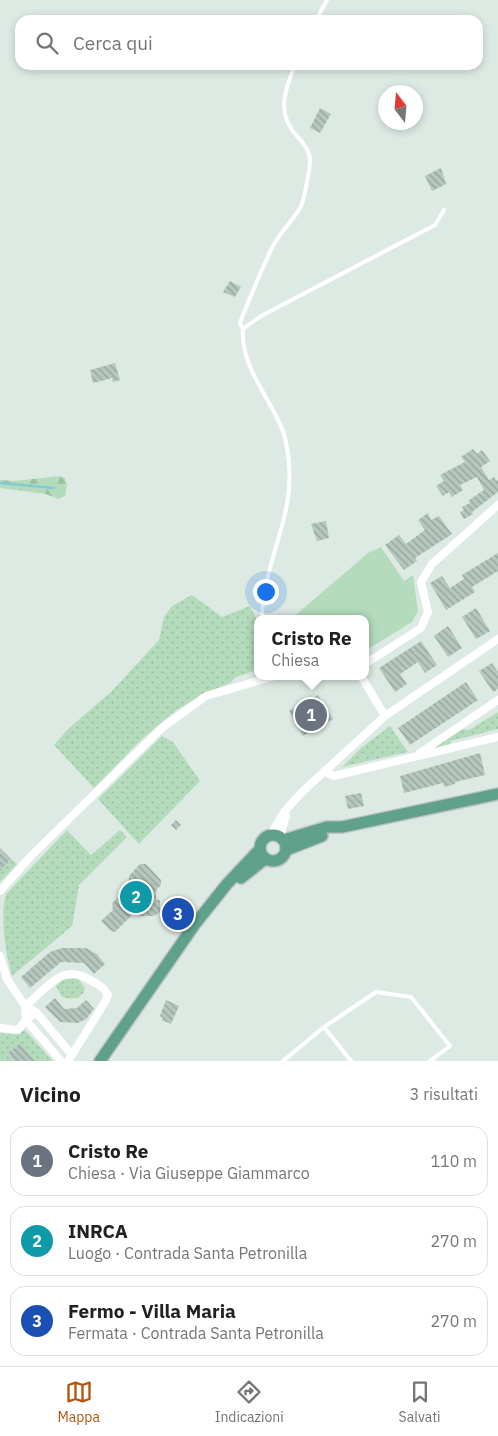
<!DOCTYPE html>
<html lang="it">
<head>
<meta charset="utf-8">
<style>
  body { margin:0; font-family:"IBM Plex Sans",sans-serif; background:#f6f6f6; color:#202124 }
  .compass { position:absolute; left:378px; top:85px; width:45px; height:45px; border-radius:50%; background:#fff; box-shadow:0 2px 8px #0003; rotate:344deg }
  .you { position:absolute; left:265px; top:591px; width:18px; height:18px; margin:-12px; border:4px solid #fff; border-radius:50%; background:#1a73e8; box-shadow:0 0 0 8px #1a73e833 }
  .badge { display:grid; place-items:center; width:32px; height:32px; border-radius:50%; background:#b45309; color:#fff; font-size:16px; font-weight:700 }
  .pin { position:absolute; translate:-50% -50%; border:2px solid #fff; box-shadow:0 1px 5px #0006 }
  .popup { position:absolute; left:254px; top:615px; width:115px; height:65px; box-sizing:border-box; display:grid; place-content:center; border-radius:10px; background:#fff; filter:drop-shadow(0 1px 4px #0005); font-size:16px; white-space:nowrap; color:#757577 }
  .popup b { font-size:19px; color:#202124 }
  .popup::after { content:''; position:absolute; left:50%; top:100%; margin-left:-10px; border:10px solid transparent; border-top-color:#fff }
  .list { margin:0; padding:0; list-style:none }
  h2 { display:flex; justify-content:space-between; align-items:center; height:65px; margin:0; padding:0 20px; font-size:21px }
  h2 small { font-size:16px; font-weight:400; color:#757577 }
  .list li { display:grid; grid-template-columns:32px 1fr auto; gap:15px; align-items:center; box-sizing:border-box; height:70px; margin:0 10px 10px; padding:0 10px; border:1px solid #e0e0e0; border-radius:15px }
  .list b { display:block; font-size:19px; white-space:nowrap }
  .list p { margin:0; font-size:16px; white-space:nowrap; color:#757577 }
  .list em { font-size:16px; font-style:normal; color:#757577 }
  .icon { flex:none; width:28px; height:28px; fill:none; stroke:currentColor; stroke-width:2; stroke-linecap:round; stroke-linejoin:round }
  .map { position:relative; flex:none; width:498px; height:1061px; overflow:hidden }
  .search { position:absolute; background:#fff; box-shadow:0 2px 8px #0003; left:15px; right:15px; top:15px; height:55px; display:flex; align-items:center; gap:12px; box-sizing:border-box; padding:0 18px; border-radius:15px; color:#757577; font-size:19px }
  .sheet { height:305px; background:#fff }
  nav { display:flex; justify-content:space-around; align-items:center; box-sizing:border-box; height:70px; border-top:1px solid #e0e0e0; background:#fff; font-size:14px; color:#757577 }
  nav a { display:grid; justify-items:center; gap:2px }
  nav .on { color:#b45309 }
  .map>svg:first-child { display:block }
  .grass { fill:url(#grass-dots) }
  .forest { fill:url(#forest-firs) }
  .park { fill:#b4dcbc }
  .lines { fill:none; stroke-linecap:round; stroke-linejoin:round }
  .stream { stroke:#81cbd2; stroke-width:2.5 }
  .building { fill:url(#building-back-hatch) }
  .primary-casing { stroke:#bcc4c1; stroke-width:14 }
  .lane { stroke:#fff; stroke-width:4 }
  .street { stroke:#fff; stroke-width:8 }
  .primary { stroke:#5fa18b; stroke-width:11 }
</style>
</head>
<body>
<div class="map">
<svg width="498" height="1061" viewBox="0 0 498 1061">
  <defs>
    <pattern id="grass-dots" width="8" height="8" patternUnits="userSpaceOnUse" patternTransform="scale(1.25)"><rect width="8" height="8" fill="#b4dcbc"/><path d="M2 2h.1M6 6h.1" fill="none" stroke="#9abea2" stroke-width="1.8" stroke-linecap="round"/></pattern>
    <pattern id="forest-firs" width="22" height="20" patternUnits="userSpaceOnUse" patternTransform="scale(1.25)"><rect width="22" height="20" fill="#b4dcbc"/><path d="M5 1l3.5 6h-7zM16 11l3.5 6h-7z" fill="#9abea2"/></pattern>
    <pattern id="building-back-hatch" width="6" height="6" patternUnits="userSpaceOnUse" patternTransform="scale(1.25)"><rect width="6" height="6" fill="#b5c7be"/><path d="M-1 5l2 2M0 0l6 6M5-1l2 2" fill="none" stroke="#93a39b"/></pattern>
  </defs>
  <rect width="100%" height="100%" fill="#ddeae3"/>
  <path class="grass" d="M192,595l30,22 28,-11 7,14v50l-21,7 -6,6 -25,10 -30,18 -33,28 -48,49 -40,-43 14,-16 43,-37 48,-52 5,-23 8,-11z
    M498,712v17l-47,12 -1,5 -25,6 34,-23 10,1z
    M390,726l18,26 -66,15 19,-19z
    M162,736l11,6 27,39 -61,63 -41,-45z
    M67,830l24,25 29,-25 7,7 -48,48 -7,41 -60,50c-7,-24 -12,-60 -6,-82z
    M11,859l6,5 -17,18v-14l2,1z
    M77,977l8,11c-2,11 -13,12 -23,9l-6,-11 8,-7z
    M25,1030l28,31h-18l-15,-18 -12,10 7,8h-15v-28l16,1z"/>
  <path class="forest" d="M60,476l5,2 2,7 -2,11 -7,3 -12,-5 -46,-6v-8l14,1z"/>
  <path class="park" d="M381,547l23,34 9,-6 5,36 -6,11 -47,29v-32h-74l77,-66z"/>
  <g class="lines">
    <path class="stream" d="M0,483l54,5"/>
  </g>
  <path class="building" d="M320,108l11,6 -11,19 -10,-5z
    M441,168l5,16 -14,7 -7,-15z
    M230,281l11,6 -6,10 -12,-5z
    M115,363l5,17 -7,2 -1,-4 -19,5 -3,-13z
    M473,449l4,5 5,-4 8,11 -9,6 8,13 5,-3 2,4 2,-1v12l-26,20 1,2 -9,5 -4,-7 4,-2 -2,-3 8,-4 -1,-3 15,-10 -7,-13 -17,8 3,5 -11,7 -3,-5 -6,4 -7,-10 8,-5 -4,-6 25,-13 -4,-5z
    M428,513l3,7 8,-4 13,18 -37,24 2,3 -13,9 -19,-25 14,-10 7,9 19,-14 -7,-10z
    M326,521l3,17 -12,3 -6,-17z
    M498,553v18l-26,16 3,5 -29,18 -16,-27 12,-7 8,12 14,-9 -2,-4z
    M476,608l14,23 -14,8 -14,-22z
    M448,626l14,22 -14,9 -14,-21z
    M421,641l16,24 -12,8 -7,-11 -18,12 7,10 -12,8 -16,-24z
    M492,663l6,9v17l-5,3 -14,-21z
    M466,682l12,18 -68,45 -12,-17z
    M318,695l15,24 -30,17 -14,-25z
    M480,753l5,22 -30,7v2l-11,3 -1,-4 -39,10 -4,-17z
    M361,793l3,13 -16,3 -3,-13z
    M176,820l5,5 -5,5 -5,-5z
    M0,848l11,11 -11,12z
    M140,864h6l15,16v5l-5,5v10h4v12l-6,4h-15v-8l-24,24 -4,-1 -10,-10 12,-11 -1,-7 14,-12v-4h3v-11z
    M62,948h24l11,6 8,10 -11,10 -10,-11 -23,-1 -31,26 -9,-11 29,-25z
    M55,998l9,11 13,-1 9,-8 8,9 -8,10 -8,4 -18,-1 -15,-15z
    M166,1000l13,6 -8,18 -9,-4 1,-2 -3,-2z
    M20,1043l15,18h-20l-7,-8z"/>
  <g class="lines">
    <g class="primary-casing">
      <path id="primary" d="M260 848a13 13 0 1 1 26 0a13 13 0 1 1-26 0Z
        M284,840l43,-13h15l156,-33
        M286,850l36,-14
        M241,878l24,-19
        M100,1061l95,-137 32,-40 32,-34"/>
    </g>
    <path class="lane" d="M316,20l11,-20
      M243,329l-3,-5 1,-4c10,-25 20,-50 32,-74 7,-14 21,-26 28,-40 3,-5 9,-39 9,-45 0,-11 -7,-18 -14,-26 -20,-22 -11,-46 -1,-70
      M262,619c0,-53 32,-100 27,-154 -1,-13 -3,-29 -9,-41 -13,-29 -40,-61 -37,-95l18,-13 174,-91 9,-15
      M324,1027l27,34
      M283,1061l41,-34 52,-35 35,5 39,49 -20,15"/>
    <path class="street" d="M365,664l56,-36 7,-16 -7,-30 11,-18 66,-59
      M361,676l24,40
      M420,753l78,-53
      M324,771l10,5 164,-39
      M271,834l13,-22 18,-20 83,-76 113,-77
      M280,836l6,-20
      M0,891l31,-35 132,-129 43,-31 69,-20
      M0,956l7,23 18,27 1,14 -8,10 -18,-2
      M25,1006c22,-17 36,-44 65,-26 7,4 14,7 18,15l-3,7 -33,53
      M25,1006l11,6 36,43 -4,6
      M36,1012l-10,8 35,41"/>
    <use href="#primary" class="primary"/>
  </g>
</svg>
<svg class="compass" viewBox="-18 -18 36 36"><path d="M0-13l5 13h-10z" fill="#e53935"/><path d="M0 13l5-13h-10z" fill="#757577"/></svg>
<div class="you"></div>
<div class="pin badge" style="left:311px;top:715px;background:#6b7280">1</div>
<div class="popup"><b>Cristo Re</b>Chiesa</div>
<div class="pin badge" style="left:136px;top:897px;background:#0f9aa8">2</div>
<div class="pin badge" style="left:178px;top:914px;background:#1a4fb4">3</div>
<div class="search"><svg class="icon" aria-label="search" viewBox="0 0 24 24"><circle cx="10" cy="10" r="6"/><path d="M15 15l6 6"/></svg>Cerca qui</div>
</div>
<section class="sheet">
<h2>Vicino<small>3 risultati</small></h2>
<ul class="list">
<li><span class="badge" style="background:#6b7280">1</span><div><b>Cristo Re</b><p>Chiesa · Via Giuseppe Giammarco</p></div><em>110 m</em></li>
<li><span class="badge" style="background:#0f9aa8">2</span><div><b>INRCA</b><p>Luogo · Contrada Santa Petronilla</p></div><em>270 m</em></li>
<li><span class="badge" style="background:#1a4fb4">3</span><div><b>Fermo - Villa Maria</b><p>Fermata · Contrada Santa Petronilla</p></div><em>270 m</em></li>
</ul>
</section>
<nav>
<a class="on"><svg class="icon" aria-label="map" viewBox="0 0 24 24"><path d="M3 6l6-2 6 2 6-2v14l-6 2-6-2-6 2zM9 4v14M15 6v14"/></svg>Mappa</a>
<a><svg class="icon" aria-label="directions" viewBox="0 0 24 24"><path d="M12 3l9 9-9 9-9-9zM9 14v-3h6M13 9l2 2-2 2"/></svg>Indicazioni</a>
<a><svg class="icon" aria-label="saved" viewBox="0 0 24 24"><path d="M7 4h10v16l-5-4-5 4z"/></svg>Salvati</a>
</nav>
</body>
</html>
